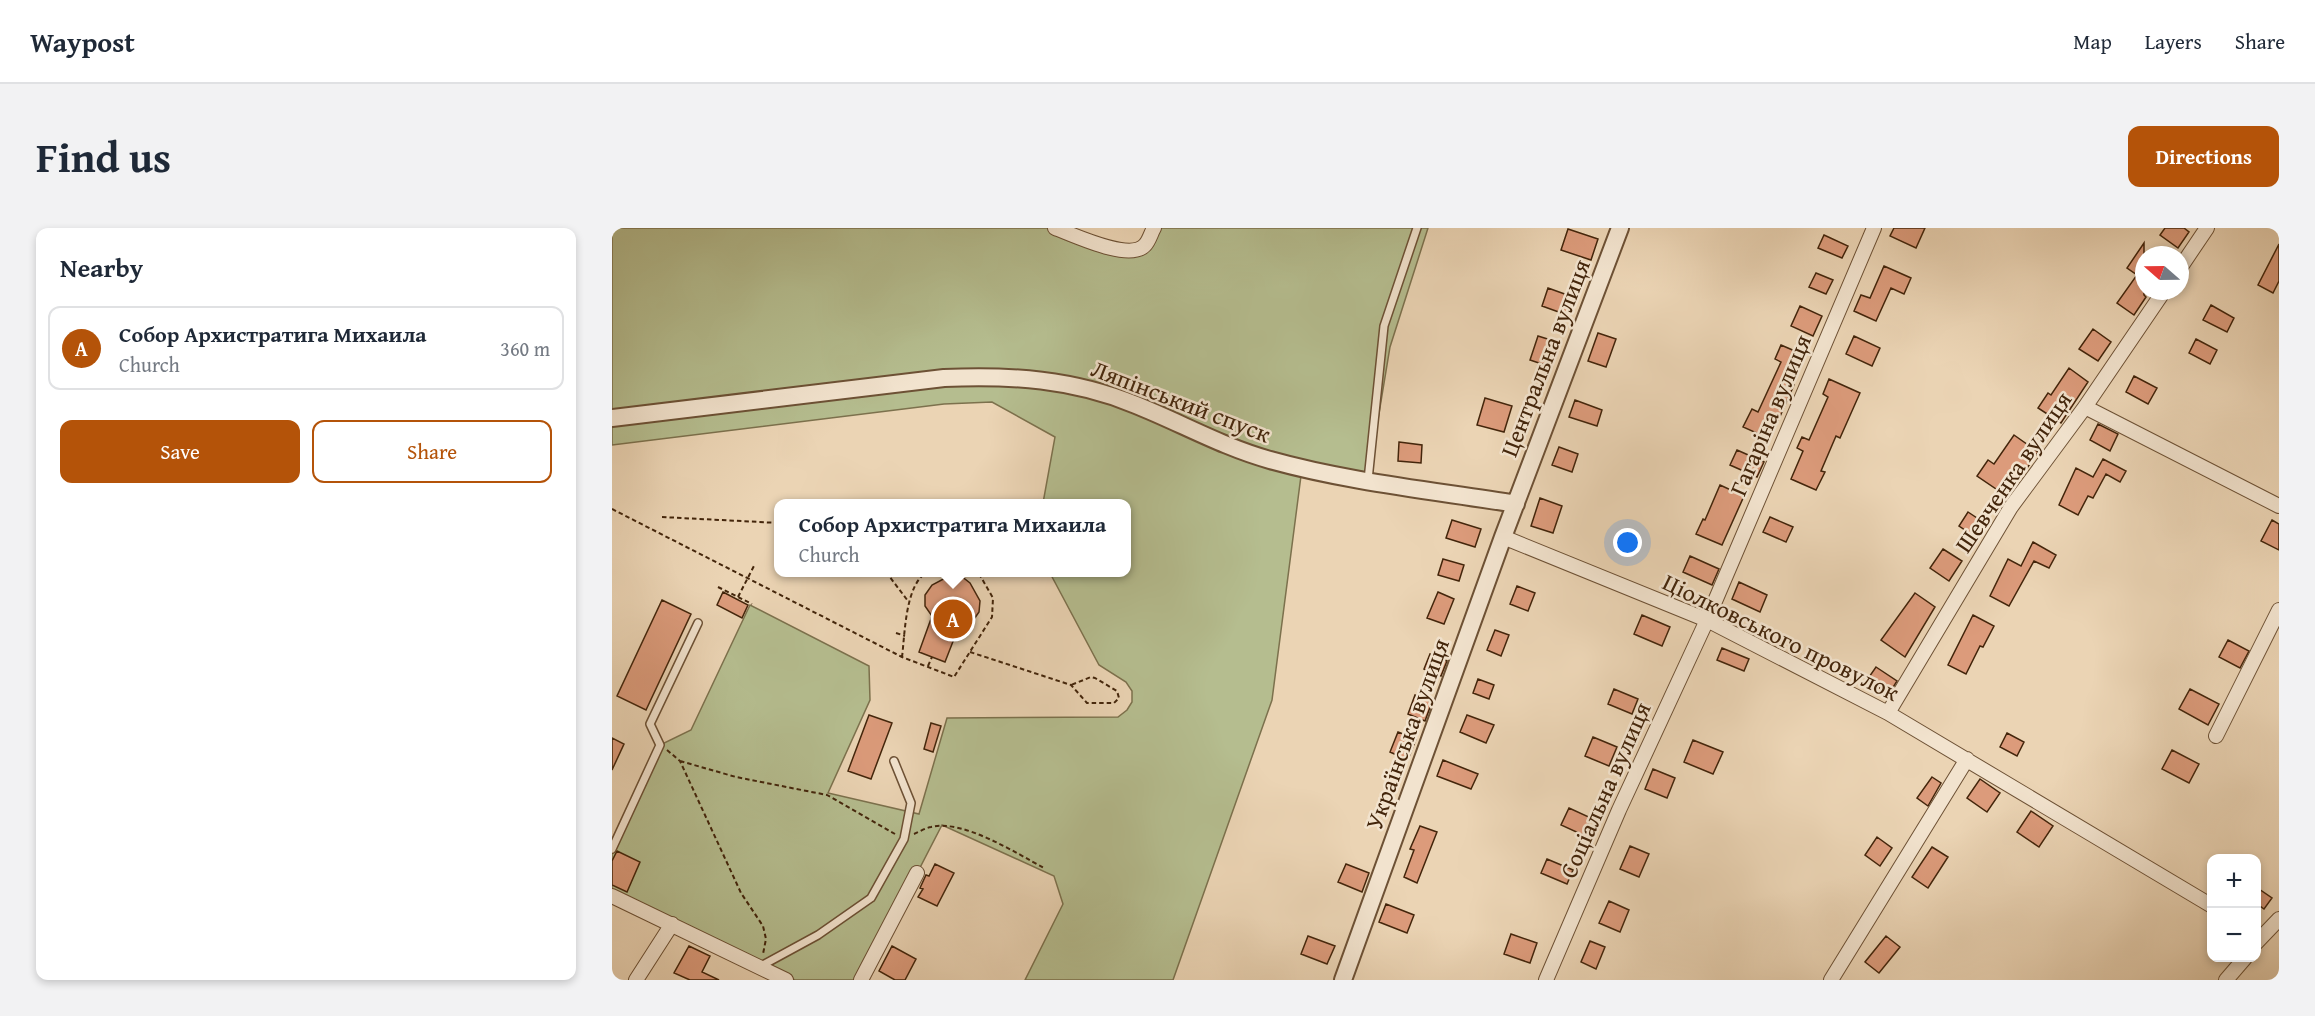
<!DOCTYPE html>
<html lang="en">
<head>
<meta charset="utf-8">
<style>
  body { margin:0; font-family:"Gentium Book Plus",serif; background:#f2f2f3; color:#1f2937 }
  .controls { position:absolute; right:18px; bottom:18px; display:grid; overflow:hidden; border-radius:12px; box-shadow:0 3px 9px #0003 }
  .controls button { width:54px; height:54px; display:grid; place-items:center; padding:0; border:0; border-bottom:2px solid #e0e1e3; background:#fff; color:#1f2937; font:30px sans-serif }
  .compass { position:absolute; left:1523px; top:18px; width:54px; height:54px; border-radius:50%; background:#fff; box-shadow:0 3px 9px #0003; rotate:290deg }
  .you { position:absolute; left:1016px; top:315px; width:21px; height:21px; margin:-15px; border:4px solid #fff; border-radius:50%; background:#1a73e8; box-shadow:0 0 0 9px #1a73e833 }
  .badge { display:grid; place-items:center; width:39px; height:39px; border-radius:50%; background:#b45309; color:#fff; font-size:20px; font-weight:700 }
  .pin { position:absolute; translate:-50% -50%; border:3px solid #fff; box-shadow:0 2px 6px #0006 }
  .popup { position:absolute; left:162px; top:271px; width:357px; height:78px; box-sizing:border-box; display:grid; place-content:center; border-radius:12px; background:#fff; filter:drop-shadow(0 2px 4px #0005); font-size:20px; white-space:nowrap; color:#747a83 }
  .popup b { font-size:22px; color:#1f2937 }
  .popup::after { content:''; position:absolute; left:50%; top:100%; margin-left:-12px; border:12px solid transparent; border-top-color:#fff }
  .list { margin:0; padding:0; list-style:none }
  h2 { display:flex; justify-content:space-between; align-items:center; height:78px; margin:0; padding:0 24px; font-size:26px }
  h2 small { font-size:20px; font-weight:400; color:#747a83 }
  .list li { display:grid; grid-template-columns:39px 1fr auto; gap:18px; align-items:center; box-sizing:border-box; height:84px; margin:0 12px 12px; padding:0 12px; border:2px solid #e0e1e3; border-radius:12px }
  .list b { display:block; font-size:22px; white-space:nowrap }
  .list p { margin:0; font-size:20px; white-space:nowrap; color:#747a83 }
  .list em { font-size:20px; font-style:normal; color:#747a83 }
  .actions { display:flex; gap:12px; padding:18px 24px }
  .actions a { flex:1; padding:14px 0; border:2px solid #b45309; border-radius:12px; text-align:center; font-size:21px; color:#b45309 }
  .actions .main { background:#b45309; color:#fff }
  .map { position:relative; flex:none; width:1667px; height:752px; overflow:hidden; border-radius:12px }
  header { display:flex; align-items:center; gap:36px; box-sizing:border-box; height:84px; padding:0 30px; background:#fff; border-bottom:2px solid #e0e1e3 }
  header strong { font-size:28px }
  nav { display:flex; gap:33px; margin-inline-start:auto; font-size:21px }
  .intro { display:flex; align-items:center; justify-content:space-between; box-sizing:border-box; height:144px; padding:0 36px }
  h1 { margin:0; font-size:42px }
  .button { padding:15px 27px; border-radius:12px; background:#b45309; color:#fff; font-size:21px; font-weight:700 }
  main { display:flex; gap:36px; padding:0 36px }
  aside { flex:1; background:#fff; border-radius:12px; box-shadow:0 3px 9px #0003 }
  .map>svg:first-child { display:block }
  .green { fill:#b5bd8f; stroke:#7c714d; stroke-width:1.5 }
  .building { fill:#dc9b7b; stroke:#43250b; stroke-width:1.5 }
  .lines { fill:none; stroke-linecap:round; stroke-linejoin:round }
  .service-casing { stroke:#6d5135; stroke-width:10 }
  .minor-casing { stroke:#6d5135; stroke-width:16 }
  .tertiary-casing { stroke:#6d5135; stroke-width:20 }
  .path { stroke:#43250b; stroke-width:2; stroke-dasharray:4.5 3; stroke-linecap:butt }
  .service { stroke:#f2e3ce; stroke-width:7 }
  .minor { stroke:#f2e3ce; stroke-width:14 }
  .tertiary { stroke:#f2e3ce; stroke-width:16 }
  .labels { text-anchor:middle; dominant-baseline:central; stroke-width:5; stroke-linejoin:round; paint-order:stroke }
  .street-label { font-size:24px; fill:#43250b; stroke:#f2e3ce }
</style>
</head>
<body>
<header>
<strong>Waypost</strong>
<nav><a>Map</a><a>Layers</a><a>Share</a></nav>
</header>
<div class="intro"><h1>Find us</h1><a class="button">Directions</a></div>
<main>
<aside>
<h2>Nearby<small></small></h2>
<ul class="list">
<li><span class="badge">A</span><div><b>Собор Архистратига Михаила</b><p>Church</p></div><em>360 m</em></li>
</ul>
<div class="actions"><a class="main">Save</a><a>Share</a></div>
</aside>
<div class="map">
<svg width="1667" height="752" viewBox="0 0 1667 752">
  <rect width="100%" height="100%" fill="#ebd4b4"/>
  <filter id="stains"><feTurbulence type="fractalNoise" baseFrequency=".00333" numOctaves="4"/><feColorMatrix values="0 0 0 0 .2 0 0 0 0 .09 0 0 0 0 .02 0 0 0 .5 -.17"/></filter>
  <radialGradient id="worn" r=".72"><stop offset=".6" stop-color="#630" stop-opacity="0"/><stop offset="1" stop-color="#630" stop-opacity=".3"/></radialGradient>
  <path class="green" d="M0,0h443l80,24 19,-24h274l-38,119 -22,133 -66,-12 -30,232 -99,280h-148l38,-76 -9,-28 -112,-51 -80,155h-67l-34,-14 -149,-70v-47l48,-104 31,-15 59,-125 119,61 1,34 -42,93 91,21 28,-96 171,-1 9,-7 5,-8v-11l-6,-9 -27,-17 -49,-92 77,-1v-68l-84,-1 12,-66 -63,-35 -48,2 -332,41z"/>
  <path class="building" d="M1282,0h31l-9,20 -26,-12z
    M1553,0h19l5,4 -11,16 -18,-13z
    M956,1l30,10 -7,21 -30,-10z
    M1212,7l24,11 -6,12 -24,-10z
    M1532,15v52l2,2 -12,18 -17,-12 20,-28 -10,-7z
    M1667,16v37l-6,12 -15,-8z
    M1272,38l27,12 -7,16 -13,-6 -15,33 -22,-10 7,-16 9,3z
    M1204,45l17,7 -7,14 -17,-7z
    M936,60l25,9 -6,18 -25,-9z
    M1599,77l23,13 -7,14 -24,-12z
    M1188,78l22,10 -9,20 -22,-10z
    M1481,101l18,13 -13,19 -19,-12z
    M986,105l18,6 -10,28 -18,-6z
    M926,108l16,5 -9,24 -15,-5z
    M1242,108l26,12 -8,18 -26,-12z
    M1584,111l21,11 -7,14 -21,-11z
    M1169,117l23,10 -13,29 3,1 -24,54 -27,-12 9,-18 6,3 23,-50 -6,-3z
    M1457,140l19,14 -27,41 -23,-15 10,-15 3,2z
    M1522,148l23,12 -9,16 -22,-12z
    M1217,151l31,14 -20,45 -4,-2 -15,35 4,1 -9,18 -25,-11 12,-28 -6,-3 5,-11 7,3 19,-43 -5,-3z
    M873,170l27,8 -8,26 -27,-7z
    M963,172l27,10 -5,16 -28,-9z
    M1486,196l20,10 -8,17 -20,-11z
    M1402,207l24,17 -11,16 -3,-1 -19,28 -28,-19 11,-16 6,4z
    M787,214l23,3 -1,18 -23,-2z
    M947,219l19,7 -6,18 -20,-7z
    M1125,222l27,12 -7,15 -27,-12z
    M1491,231l23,12 -6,11 -14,-8 -13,24 -5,-2 -10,19 -19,-10 17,-37 17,9z
    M1108,257l24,11 -22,49 -26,-11 7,-15 2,1z
    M928,270l22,8 -9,27 -22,-7z
    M1356,284l18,12 -9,14 -18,-12z
    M1158,289l23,10 -7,15 -23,-10z
    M840,292l29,9 -6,18 -29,-9z
    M1660,292l7,4v26l-18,-9z
    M1421,314l23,13 -7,13 -15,-7 -25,45 -19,-10 18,-37 13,7z
    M1331,321l19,12 -13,20 -19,-13z
    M1078,328l29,13 -7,16 -29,-13z
    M831,331l21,6 -5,16 -21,-6z
    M337,348h12l9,7 10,18 -1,11 -7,10 -13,4 -14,36 -26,-10 13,-36 -7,-10v-11l7,-10z
    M1127,354l28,13 -7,17 -28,-13z
    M905,358l18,7 -7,18 -18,-7z
    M111,364l25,13 -6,13 -25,-13z
    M826,364l16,7 -10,25 -17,-6z
    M1303,365l20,14 -30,50 -24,-17z
    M50,372l29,14 -45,96 -29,-14z
    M1030,387l28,12 -8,19 -28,-12z
    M1361,387l21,11 -11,21 -3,-1 -14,28 -18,-9z
    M883,402l14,5 -8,21 -14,-6z
    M1616,412l21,11 -9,17 -21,-11z
    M1110,420l27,11 -5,12 -27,-11z
    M818,426l17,7 -6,15 -17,-7z
    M1264,439l21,14 -8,13 -22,-14z
    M866,451l16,6 -5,14 -16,-6z
    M1002,461l24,10 -6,15 -24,-10z
    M1578,461l29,15 -11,21 -29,-16z
    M803,467l17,7 -7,19 -17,-7z
    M257,487l23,8 -21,56 -23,-8z
    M855,487l27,10 -8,18 -26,-11z
    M319,495l10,3 -8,26 -9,-3z
    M786,504l18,7 -8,21 -18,-8z
    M1395,505l17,9 -7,14 -17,-9z
    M981,509l24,10 -8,19 -24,-10z
    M0,510l12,6 -12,26z
    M1081,512l30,12 -10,22 -29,-12z
    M1560,522l27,14 -10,19 -27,-14z
    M831,532l35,14 -7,15 -34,-13z
    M1041,541l22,9 -8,20 -22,-9z
    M1320,549l9,6 -13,23 -11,-8z
    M1368,551l20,14 -13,19 -20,-14z
    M957,580l22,10 -8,17 -22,-10z
    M1419,583l22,15 -14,21 -22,-15z
    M808,598l17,6 -20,51 -13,-6 10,-27 -4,-1z
    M1265,609l15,11 -12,18 -15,-11z
    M1018,618l19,8 -10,23 -19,-8z
    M1320,619l16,10 -20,31 -16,-11z
    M5,623l23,11 -13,30 -15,-7v-24z
    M935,631l26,11 -6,14 -26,-11z
    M323,636l19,9 -17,33 -19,-9 5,-8 -3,-1 6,-13 3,1z
    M734,636l23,9 -7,19 -24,-10z
    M1644,659l16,11 -8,11 -8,-6z
    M997,673l20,9 -9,22 -21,-9z
    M774,676l28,11 -7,18 -28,-11z
    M899,706l26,9 -7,20 -26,-9z
    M696,708l27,10 -8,18 -26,-10z
    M1274,708l14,11 -21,26 -14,-11z
    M978,713l15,6 -9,22 -15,-7z
    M77,718l21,10 -8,16 17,8h-29l-16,-7z
    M280,718l24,13 -11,21h-10l-16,-9z"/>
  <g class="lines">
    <g class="service-casing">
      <path id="service" d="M756,252l16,-154 33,-98
        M0,621l48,-104 -10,-21 48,-101
        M149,738l57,-31 53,-37 33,-59 7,-36 -17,-42"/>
    </g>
    <g class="minor-casing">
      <path id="minor" d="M443,0c19,7 75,34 90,17 4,-4 6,-12 9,-17
        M1568,40l27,-40
        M1473,179l194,99
        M891,309l204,83 181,93 324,193
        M1276,485l123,-206 74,-100 79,-116
        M1604,508l63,-126
        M0,668l174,84
        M1644,715l23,-24
        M24,752l36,-56
        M249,752l56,-107
        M934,752l73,-170 88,-190 167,-392
        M1219,752l136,-221
        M1614,752l19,-22"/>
    </g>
    <g class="tertiary-casing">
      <path id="tertiary" d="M0,190l332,-40c66,-3 130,1 192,27 45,18 87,42 134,55 78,22 166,31 246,44
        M731,752l160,-443 117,-309"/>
    </g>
    <path class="path" d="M0,281l290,148 52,20 38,-60 1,-19 -15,-26
      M50,289l117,6
      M274,344l22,29
      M106,359l34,17
      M126,369l17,-33
      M284,405l9,3
      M358,424l101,33 16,18h27l5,-5 -2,-7 -22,-13 -4,-1 -20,8
      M290,429c3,-23 3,-72 25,-85
      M316,438l4,-9
      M55,522l13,11 61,132 22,33 3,13 -3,15
      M68,533l56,16 91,18 68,39
      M302,606c5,-2 11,-6 17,-7 32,-8 85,26 113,41"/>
    <use href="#service" class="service"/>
    <use href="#minor" class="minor"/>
    <use href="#tertiary" class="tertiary"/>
  </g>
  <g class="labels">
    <g class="street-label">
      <text transform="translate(933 130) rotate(-69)">Центральна вулиця</text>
      <text transform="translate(569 173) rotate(21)">Ляпінський спуск</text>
      <text transform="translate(1158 187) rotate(-67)">Гагаріна вулиця</text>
      <text transform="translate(1401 244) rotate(-56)">Шевченка вулиця</text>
      <text transform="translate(1169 409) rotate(26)">Ціолковського провулок</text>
      <text transform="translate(795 506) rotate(-70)">Українська вулиця</text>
      <text transform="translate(993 562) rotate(-66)">Соціальна вулиця</text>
    </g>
  </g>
  <rect width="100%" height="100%" filter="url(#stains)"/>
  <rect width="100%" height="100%" fill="url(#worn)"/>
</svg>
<div class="controls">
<button>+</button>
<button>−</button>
</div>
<svg class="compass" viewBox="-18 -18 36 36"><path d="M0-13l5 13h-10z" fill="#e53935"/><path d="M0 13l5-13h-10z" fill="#747a83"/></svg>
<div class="you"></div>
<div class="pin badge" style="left:341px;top:391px">A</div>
<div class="popup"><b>Собор Архистратига Михаила</b>Church</div>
</div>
</main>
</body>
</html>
